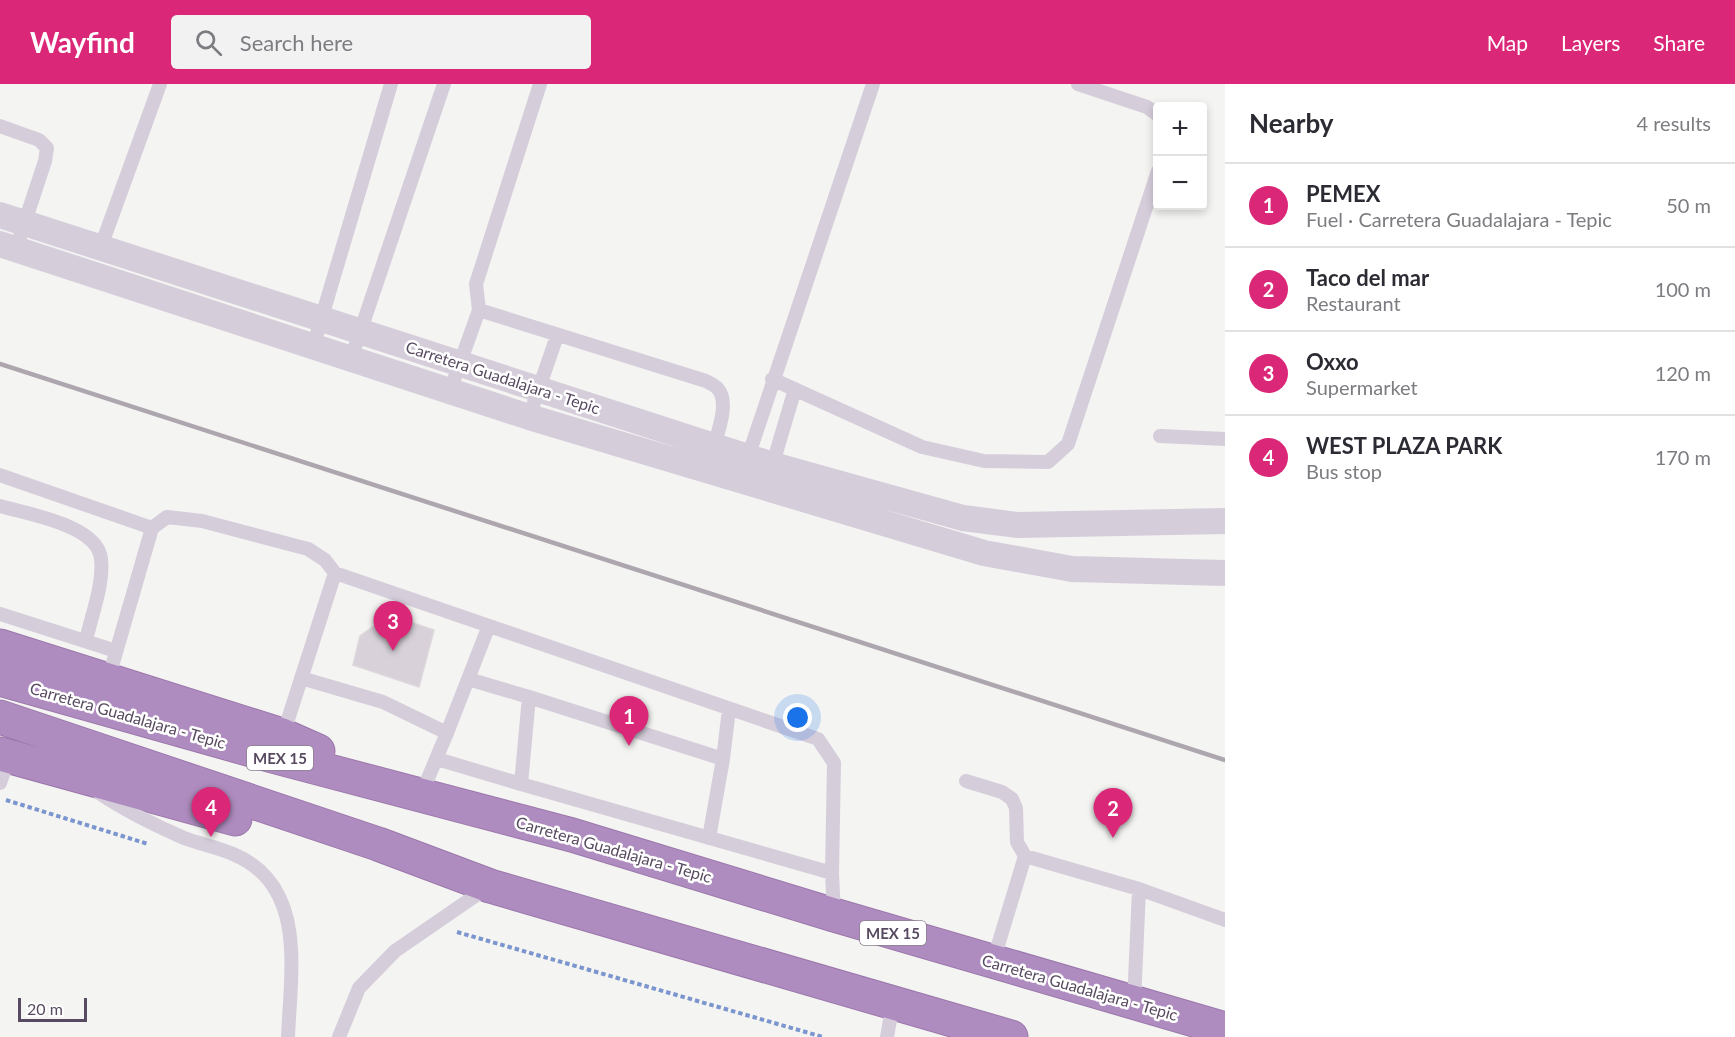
<!DOCTYPE html>
<html lang="en">
<head>
<meta charset="utf-8">
<style>
  body { margin:0; font-family:Lato,sans-serif; background:#f2f2f3; color:#2b2b33 }
  .controls { position:absolute; right:18px; top:18px; display:grid; overflow:hidden; border-radius:6px; box-shadow:0 3px 9px #0003 }
  .controls button { width:54px; height:54px; display:grid; place-items:center; padding:0; border:0; border-bottom:2px solid #e1e1e2; background:#fff; color:#2b2b33; font:30px sans-serif }
  .scale { position:absolute; left:18px; bottom:15px; width:69px; box-sizing:border-box; padding-left:6px; border:3px solid #584a60; border-top:0; font-size:16px; line-height:21px; white-space:nowrap; color:#584a60; -webkit-text-stroke:4px #fff; paint-order:stroke }
  .you { position:absolute; left:798px; top:634px; width:21px; height:21px; margin:-15px; border:4px solid #fff; border-radius:50%; background:#1a73e8; box-shadow:0 0 0 9px #1a73e833 }
  .badge { display:grid; place-items:center; width:39px; height:39px; border-radius:50%; background:#db2777; color:#fff; font-size:20px; font-weight:700 }
  .pin { position:absolute; translate:-50% -50px; filter:drop-shadow(0 2px 3px #0008) }
  .pin::after { content:''; position:absolute; top:32px; width:21px; height:18px; background:inherit; clip-path:polygon(0 0,100% 0,50% 100%) }
  .list { margin:0; padding:0; list-style:none }
  h2 { display:flex; justify-content:space-between; align-items:center; height:78px; margin:0; padding:0 24px; font-size:26px }
  h2 small { font-size:20px; font-weight:400; color:#7c7c81 }
  .list li { display:grid; grid-template-columns:39px 1fr auto; gap:18px; align-items:center; box-sizing:border-box; height:84px; padding:0 24px; border-top:2px solid #e1e1e2 }
  .list b { display:block; font-size:22px; white-space:nowrap }
  .list p { margin:0; font-size:20px; white-space:nowrap; color:#7c7c81 }
  .list em { font-size:20px; font-style:normal; color:#7c7c81 }
  .icon { flex:none; width:33px; height:33px; fill:none; stroke:currentColor; stroke-width:2; stroke-linecap:round; stroke-linejoin:round }
  .map { position:relative; flex:none; width:1225px; height:953px; overflow:hidden }
  header { display:flex; align-items:center; gap:36px; box-sizing:border-box; height:84px; padding:0 30px; background:#db2777; color:#fff }
  header strong { font-size:28px }
  nav { display:flex; gap:33px; margin-inline-start:auto; font-size:21px }
  .search { width:420px; height:54px; background:#f2f2f3; display:flex; align-items:center; gap:15px; box-sizing:border-box; padding:0 21px; border-radius:6px; color:#7c7c81; font-size:22px }
  main { display:flex }
  aside { flex:1; background:#fff }
  .map>svg:first-child { display:block }
  .building { fill:#d8d1d9; stroke:#ddd7dd; stroke-width:1.5 }
  .lines { fill:none; stroke-linecap:round; stroke-linejoin:round }
  .highway-casing { stroke:#9b77ab; stroke-width:35 }
  .path { stroke:#7b95ce; stroke-width:4; stroke-dasharray:4.5 3; stroke-linecap:butt }
  .lane { stroke:#d6cddb; stroke-width:14 }
  .street { stroke:#d6cddb; stroke-width:26 }
  .highway { stroke:#af8cbf; stroke-width:33 }
  .rail { stroke:#ada6af; stroke-width:4.5 }
  .labels { text-anchor:middle; dominant-baseline:central; stroke-width:5; stroke-linejoin:round; paint-order:stroke }
  .shield { fill:#fff; stroke:#8a8090; stroke-width:1.5 }
  .shield-label { font-size:15px; font-weight:bold; fill:#584a60 }
  .street-label { font-size:16px; fill:#584a60; stroke:#fff }
</style>
</head>
<body>
<header>
<strong>Wayfind</strong>
<div class="search"><svg class="icon" aria-label="search" viewBox="0 0 24 24"><circle cx="10" cy="10" r="6"/><path d="M15 15l6 6"/></svg>Search here</div>
<nav><a>Map</a><a>Layers</a><a>Share</a></nav>
</header>
<main>
<div class="map">
<svg width="1225" height="953" viewBox="0 0 1225 953">
  <rect width="100%" height="100%" fill="#f4f4f2"/>
  <path class="building" d="M389,531l45,15 -15,57 -66,-22 7,-29z"/>
  <g class="lines">
    <g class="highway-casing">
      <path id="highway" d="M0,562l282,89 36,16
        M0,595l276,78 296,78 262,80 391,114
        M0,633l378,127 112,42 521,151
        M0,670l235,65"/>
    </g>
    <path class="path" d="M6,716l142,44
      M457,848l366,105"/>
    <path class="lane" d="M1078,0l69,23 11,8
      M0,42l39,14 8,8 -2,13 -29,88
      M99,168l61,-168
      M479,226l227,71c4,2 10,5 12,8 12,14 -1,45 -5,61
      M313,263l78,-263
      M351,275l93,-275
      M772,295l150,68 62,14 64,1 20,-18 90,-273
      M450,307l29,-81 -3,-26 64,-200
      M529,333l28,-81
      M1160,352l65,3
      M747,376l126,-376
      M771,386l24,-81
      M0,391l152,53 -44,152
      M0,422c27,8 98,19 101,53 3,26 -10,57 -15,82
      M152,444l15,-11 35,4 106,28 17,11 10,13
      M0,530l116,37
      M301,594l82,24 64,31 41,-105
      M468,595l61,18 -8,87 311,89 2,42
      M529,613l194,62 -14,79
      M283,651l52,-162 483,166 16,24 -2,110
      M437,675l84,25
      M723,675l6,-50
      M966,697l36,11 10,7 4,9 1,34 8,14
      M0,699l9,-26
      M99,709c27,18 55,32 85,45 16,6 33,9 49,16 41,17 56,52 58,95 2,29 -2,59 -3,88
      M421,711l26,-62
      M993,878l32,-106 114,33 86,31
      M1134,919l5,-114
      M339,953l20,-49 36,-37 93,-64
      M887,953l6,-34"/>
    <path class="street" d="M0,131l773,250 190,53 55,7 207,-4
      M0,160l529,173 455,136 88,16 153,4"/>
    <use href="#highway" class="highway"/>
    <path class="rail" d="M0,280l1225,396"/>
  </g>
  <g class="labels">
    <g class="shield">
      <rect x="247" y="662" width="66" height="24" rx="4.5"/>
      <rect x="860" y="837" width="66" height="24" rx="4.5"/>
    </g>
    <g class="shield-label">
      <text x="280" y="674">MEX 15</text>
      <text x="893" y="849">MEX 15</text>
    </g>
    <g class="street-label">
      <text transform="translate(503 293) rotate(18)">Carretera Guadalajara - Tepic</text>
      <text transform="translate(128 631) rotate(16)">Carretera Guadalajara - Tepic</text>
      <text transform="translate(614 765) rotate(16)">Carretera Guadalajara - Tepic</text>
      <text transform="translate(1080 903) rotate(16)">Carretera Guadalajara - Tepic</text>
    </g>
  </g>
</svg>
<div class="controls">
<button>+</button>
<button>−</button>
</div>
<div class="scale">20 m</div>
<div class="you"></div>
<div class="pin badge" style="left:629px;top:662px">1</div>
<div class="pin badge" style="left:1113px;top:754px">2</div>
<div class="pin badge" style="left:393px;top:567px">3</div>
<div class="pin badge" style="left:211px;top:753px">4</div>
</div>
<aside>
<h2>Nearby<small>4 results</small></h2>
<ul class="list">
<li><span class="badge">1</span><div><b>PEMEX</b><p>Fuel · Carretera Guadalajara - Tepic</p></div><em>50 m</em></li>
<li><span class="badge">2</span><div><b>Taco del mar</b><p>Restaurant</p></div><em>100 m</em></li>
<li><span class="badge">3</span><div><b>Oxxo</b><p>Supermarket</p></div><em>120 m</em></li>
<li><span class="badge">4</span><div><b>WEST PLAZA PARK</b><p>Bus stop</p></div><em>170 m</em></li>
</ul>
</aside>
</main>
</body>
</html>
